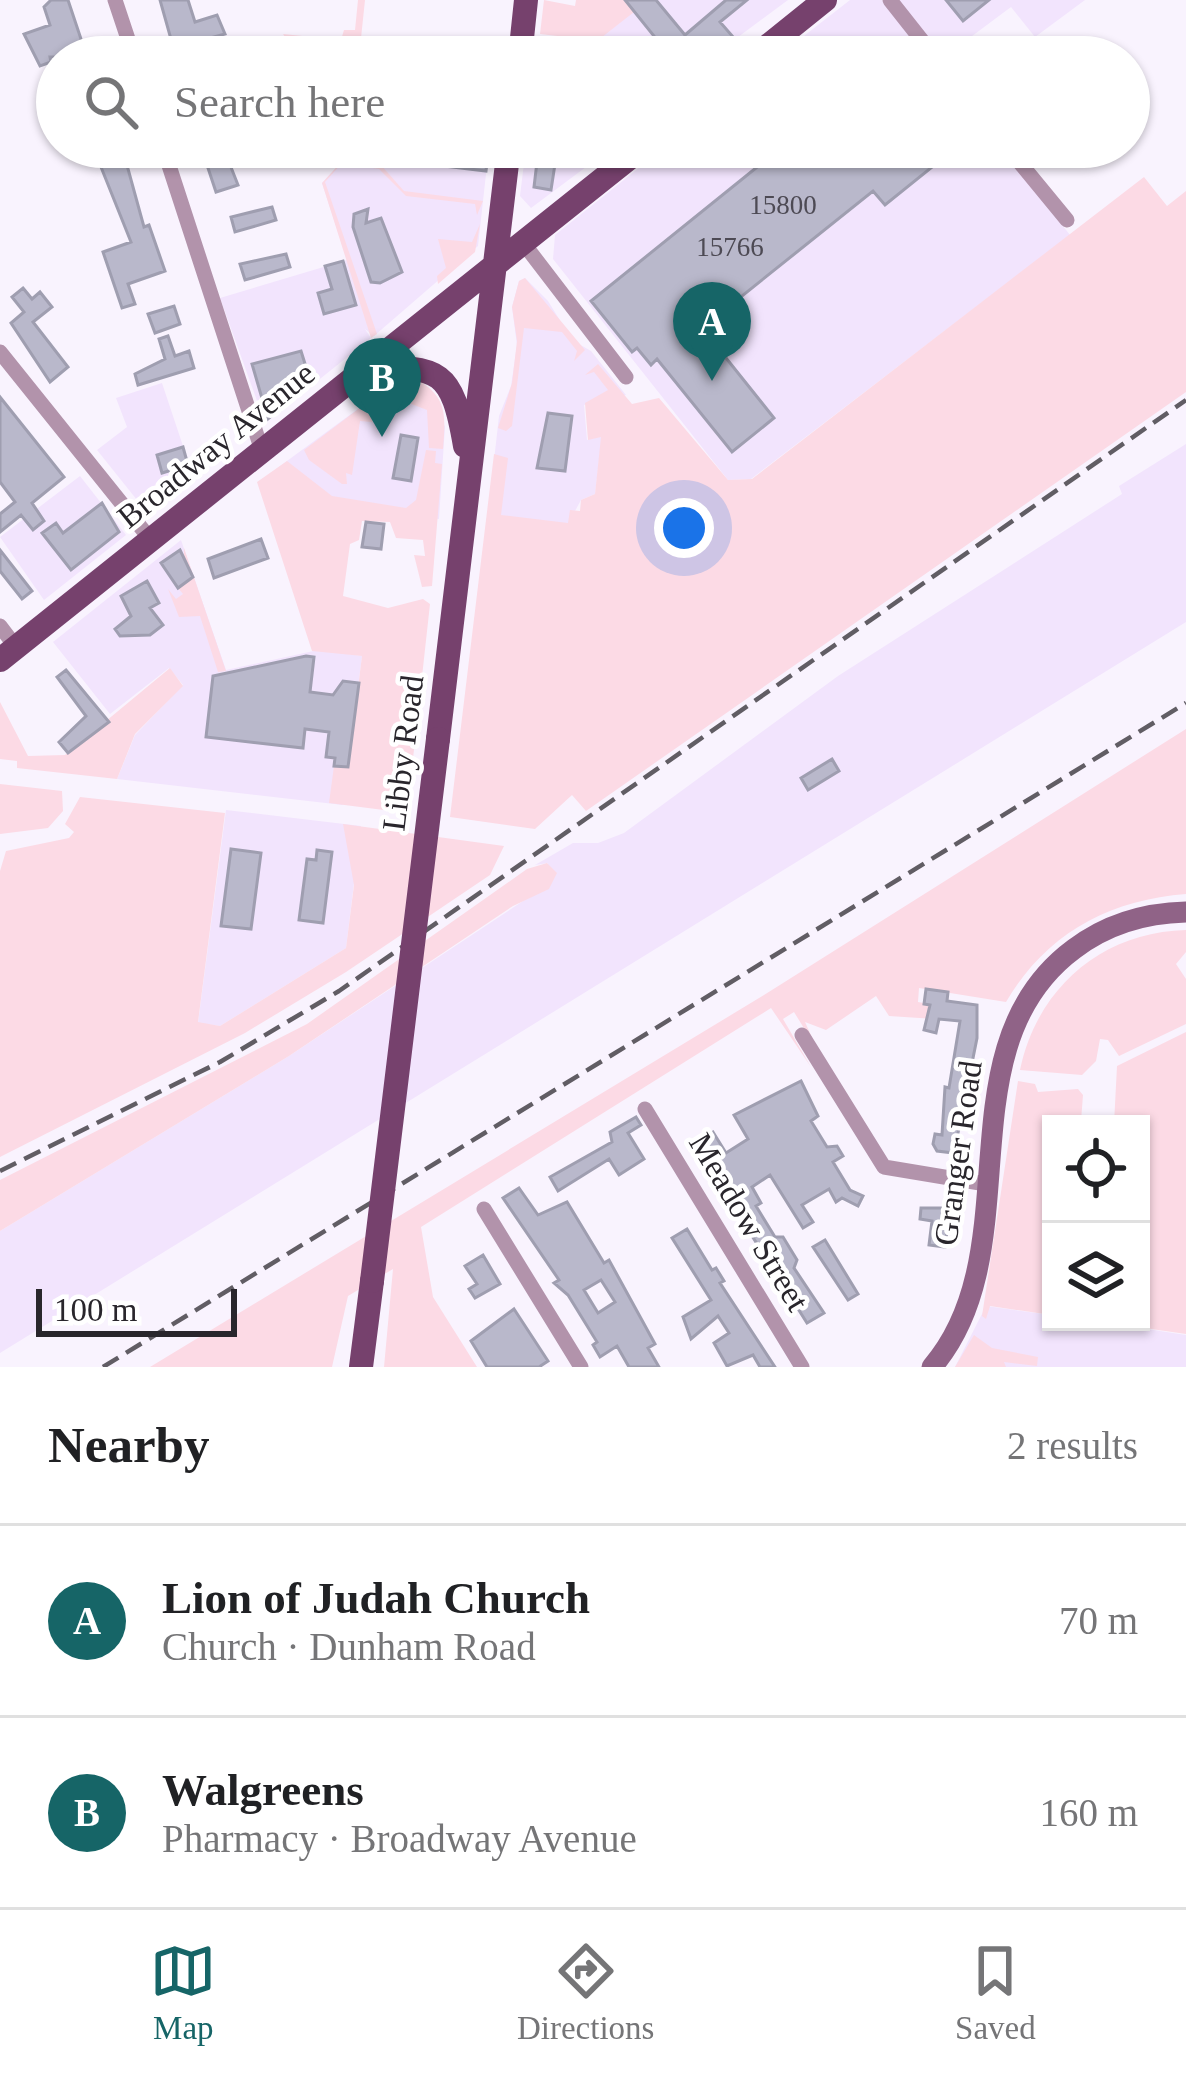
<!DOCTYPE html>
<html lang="en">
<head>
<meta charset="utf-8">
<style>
  body { margin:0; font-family:Georgia,serif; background:#f6f6f6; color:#202124 }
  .controls { position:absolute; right:36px; bottom:36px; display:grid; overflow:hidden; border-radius:0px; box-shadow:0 3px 9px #0004 }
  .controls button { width:108px; height:108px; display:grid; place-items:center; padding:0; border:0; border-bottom:3px solid #e0e0e0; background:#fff; color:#202124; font:60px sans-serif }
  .scale { position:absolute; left:36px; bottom:30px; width:201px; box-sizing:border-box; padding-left:12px; border:6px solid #29262c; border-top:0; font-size:33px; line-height:42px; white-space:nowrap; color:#29262c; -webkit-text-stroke:9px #fff; paint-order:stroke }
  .you { position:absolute; left:684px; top:528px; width:42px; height:42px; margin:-30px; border:9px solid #fff; border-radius:50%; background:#1a73e8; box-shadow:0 0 0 18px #1a73e833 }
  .badge { display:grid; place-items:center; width:78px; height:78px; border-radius:50%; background:#166567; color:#fff; font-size:39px; font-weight:700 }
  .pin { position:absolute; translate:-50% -99px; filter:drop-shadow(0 3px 6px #0008) }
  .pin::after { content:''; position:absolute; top:63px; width:42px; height:36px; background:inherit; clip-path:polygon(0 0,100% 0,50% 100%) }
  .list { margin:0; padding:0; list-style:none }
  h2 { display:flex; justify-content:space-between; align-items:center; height:156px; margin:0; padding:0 48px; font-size:51px }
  h2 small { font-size:39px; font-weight:400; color:#757577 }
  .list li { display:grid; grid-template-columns:78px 1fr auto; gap:36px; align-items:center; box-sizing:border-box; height:192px; padding:0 48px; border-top:3px solid #e0e0e0 }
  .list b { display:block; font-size:45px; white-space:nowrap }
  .list p { margin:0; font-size:39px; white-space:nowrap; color:#757577 }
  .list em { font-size:39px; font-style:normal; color:#757577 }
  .icon { flex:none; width:66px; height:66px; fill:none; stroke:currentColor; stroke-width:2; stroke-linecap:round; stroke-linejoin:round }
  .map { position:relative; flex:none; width:1186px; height:1367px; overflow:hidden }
  .search { position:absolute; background:#fff; box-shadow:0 3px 9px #0004; left:36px; right:36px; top:36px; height:132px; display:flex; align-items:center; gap:30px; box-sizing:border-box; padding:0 42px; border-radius:66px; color:#757577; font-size:45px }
  .sheet { height:540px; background:#fff }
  nav { display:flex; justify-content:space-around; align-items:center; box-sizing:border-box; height:168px; border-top:3px solid #e0e0e0; background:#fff; font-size:33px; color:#757577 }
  nav a { display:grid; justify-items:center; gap:6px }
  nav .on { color:#166567 }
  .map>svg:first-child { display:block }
  .built { fill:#f2e4fd }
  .green { fill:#fcdae5 }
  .building { fill:#b9b8cb; stroke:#9f9eb0; stroke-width:3; fill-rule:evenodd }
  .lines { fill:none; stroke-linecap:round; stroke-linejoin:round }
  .street { stroke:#b293ab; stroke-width:15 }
  .secondary { stroke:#906387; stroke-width:21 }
  .primary { stroke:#76416d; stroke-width:24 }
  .rail { stroke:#615d64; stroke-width:4.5; stroke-dasharray:18 9; stroke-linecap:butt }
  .primary-bridge { stroke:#76416d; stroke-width:24 }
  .labels { text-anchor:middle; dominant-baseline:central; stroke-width:9; stroke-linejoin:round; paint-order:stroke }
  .number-label { font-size:27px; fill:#4d4a54 }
  .street-label { font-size:33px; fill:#29262c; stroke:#fff }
</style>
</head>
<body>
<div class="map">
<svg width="1186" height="1367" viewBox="0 0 1186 1367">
  <rect width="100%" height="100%" fill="#f9f3fe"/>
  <path class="built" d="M630,0h158l-77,57h-173l1,-10 44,5 50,-41z
    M850,0h32l45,57h-150z
    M890,0h195l-50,37 -24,-30 -67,50h-9z
    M331,147h158l-11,99 -104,90 -9,-7 6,9 -106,85 -45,-125 127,-38 -25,-77 21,-23 -11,-2z
    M526,147h73l-13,10 4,7 -59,44 -11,-12z
    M665,147h335l70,88 -319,244 -23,1 -175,-221 2,-24z
    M525,278l23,23 24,39 19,11 35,44 -42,10 3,35 15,-5 -7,59 -14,6 -13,24 -80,-10 11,-98 12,-30 6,-41 -5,-38 7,-26z
    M396,381l49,45 -6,93 -128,-13 -35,-37z
    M162,383l32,96 -45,36 -52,-65 30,-23 -11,-29z
    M1186,444v178l-1186,731v-122l289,-175 192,-127 48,-32 19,-34 -13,2 38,-22h25l26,-10 214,-157 284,-182 -3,-8z
    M80,476l46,59 -82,65 -44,-63z
    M181,540l45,130 92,-20 44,6 -19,149 -226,-26 18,-44 48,-50 -14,-17 -59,46 -57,-72z
    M226,810l135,16 -15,122 -126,78 -22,-3z
    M986,1306l65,9v7h51l84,13v32h-231z"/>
  <path class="green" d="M358,0h7l-6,57h-61l-15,-23 58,6 3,-10h11z
    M544,0l31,6 1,-6h54l4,12 -51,40 -9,-1 1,-13 -35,-4z
    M344,159l36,5 24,27 79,10 -6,14 -2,-11 -69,-8 -27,-27 -37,-6 -17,19 52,152 -6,4 -49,-155z
    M1144,177l23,29 19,-15v201l-600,419 -14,-16 -37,34 -85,-12 44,-363 14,4 -7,57 67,8 2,-13 10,1 1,-11 14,-6 6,-57 -13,3 -3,-37 23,-13 -14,-18 -9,3 13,-11 34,40 27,-6 69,82 24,-1z
    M480,224l-5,28 -37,32 -1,-8 9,-8 -8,-29 34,3z
    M525,278l60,72 -11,11 3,-10 -15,-19 -38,-4 -12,98 -6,5 -8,-3 14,-45 5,-42 -5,-34 7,-26z
    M413,377c34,19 33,35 30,72l-14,-1 -2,-38 -26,-10 -12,-14z
    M377,395l4,10 -9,17 -12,-1 -8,54 -6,-2 1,11h-5l-33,-24 -5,-10z
    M426,450l10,1 -1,12 7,1 -10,122 -10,1 -8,-32 11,1 -2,-16 -27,-2 -6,-16 -28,-1 -3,19 -9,4 -7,52 45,12 35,-9 7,5 -23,209 -78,-10 5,-37 14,1 14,-111 -50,-5 -55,-169 30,-21 45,35 74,12 10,-8z
    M184,548l42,123 -8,1 -18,-56 -21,1 -11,-28 8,10 7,-5 -5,-6 15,-11 -9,-13z
    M170,668l13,18 -48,48 -18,45 -100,-11v-7l-17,-2v-57l28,54 37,-1z
    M1186,729v165c-78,6 -140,40 -180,108l-87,-14 -1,14 28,5 4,13 -61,-4 -13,-20 -50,34 -21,-8 13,29 -24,-39 -11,7 28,48 -40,-59 -350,219 12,70 44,70h-93l9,-98 -45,27 -16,71h-182l614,-372z
    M0,784l62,7 1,20 -15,17 -48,6z
    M80,797l145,16 -27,209 22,4 126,-78 8,-63 -11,-61 161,22 -14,29 -144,97 -101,61 -245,124v-286l6,-20 63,-13 5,-6 -9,-8z
    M547,863l10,10 -8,16 -36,17 -224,150 -289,175v-51l307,-156 220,-155z
    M1186,930v22l-10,12 10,15v45l-67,32 -11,-16 -8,-1 -4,22 -14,14 -62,-5c17,-82 82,-138 166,-140z
    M1186,1032v302l-83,-12h38v-198h-27l3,-58z
    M1018,1081l17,3 3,8 40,-3 5,6 -2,26 16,3h-46v191l-61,-9 -4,13 -4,-3z
    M974,1335l18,13 46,9 -1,9 -33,-4 2,5h-51z"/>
  <path class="building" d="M51,0h17l19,57h-37l1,5 -11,4 -16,-32 26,-9 -6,-18z
    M160,0h28l7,22 22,-7 8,19 -26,7 5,16h-28z
    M625,0h31l29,35 41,-35h21l-27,22 14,16 -23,19h-72l19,-16z
    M946,0h43l-26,21z
    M93,147h29l22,80 5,-2 16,46 -37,13 7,20 -13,4 -19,-56 28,-10z
    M201,147h22l15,38 -22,7z
    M489,147l-3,24 -84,-10 1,-12 11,-2z
    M782,147h159l6,8 -62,50 -12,-14 -171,137 72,90 -42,34 -75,-93 -6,6 -14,-17 -5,4 -41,-51z
    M537,162l18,2 -4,26 -17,-3z
    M272,207l4,13 -41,12 -4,-15z
    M368,209l-2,14 15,-5 21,54 -22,11 -9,-1 -18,-55 1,-13z
    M286,254l4,13 -45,13 -5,-16z
    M343,261l13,44 -32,9 -6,-21 14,-4 -7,-23z
    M23,288l9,11 8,-7 12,15 -19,15 35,45 -18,15 -39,-59 13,-11 -12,-15z
    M174,306l6,18 -25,9 -7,-19z
    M168,336l7,20 14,-5 5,17 -56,17 -3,-11 30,-15 -6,-20z
    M301,351l10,32 -43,36 -16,-55z
    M0,397l64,80 -32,26 12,18 -11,9 -12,-15 -21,17v-18l15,-12 -15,-20z
    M548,413l24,3 -7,55 -28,-3z
    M401,435l17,3 -7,43 -18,-3z
    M183,447l5,18 -26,8 -5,-18z
    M102,503l17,29 -48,38 -29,-37 14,-10 7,10z
    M366,522l18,2 -3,25 -19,-2z
    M261,539l7,19 -54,20 -6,-19z
    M0,550l32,41 -10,8 -22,-28z
    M180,550l13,27 -15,11 -17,-25z
    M147,581l12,22 -9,5 13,17 -13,10 -30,1 -5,-7 16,-13 -10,-20z
    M306,656l8,1 -4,35 23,3 10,-14 16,2 -11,84 -14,-1 1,-8 -9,-1 3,-25 -24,-3 -2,19 -97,-11 7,-61z
    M66,670l43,52 -41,31 -9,-11 27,-26 -29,-39z
    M832,759l7,12 -31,19 -7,-12z
    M231,849l30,4 -10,76 -30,-3z
    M317,850l15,2 -9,71 -24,-3 8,-61 9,1z
    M926,989l22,3 -1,9 30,4v33l-23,115 -17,-2 -4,-7 2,-10 7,1 3,-48 4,1 11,-67 -21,-2 -3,14 -12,-3 6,-25 -6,-1z
    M801,1081l17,35 -7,5 16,26 10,-1 6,10 -10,6 17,28 13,6 -5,10 -16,-8 -6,4 -7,-13 -27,16 11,17 -10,6 -33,-53 -18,12 9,16 -5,3 19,31h8l14,23 -3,8 30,45 -17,10 -113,-179 19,-12 13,21 22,-14 -14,-24z
    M636,1117l5,8 -13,8 16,26 -25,16 -10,-16 -51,32 -8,-14 62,-35 -2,-10z
    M519,1188l19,27 29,-13 37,61 5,-3 6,11 40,73 -7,4 11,19h-30l-12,-21 -17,11 -7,-12 4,-3 -29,-47 -14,-12 5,-3 -56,-82zM601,1280l14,22 -17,11 -14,-23z
    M921,1208h29l-5,39 -16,-2 3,-24 -12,-2z
    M687,1229l25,41 4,-2 8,13 -4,2 55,84h-15l-7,-12 -26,11 -13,-23 15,-10 -11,-17 -27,23 -8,-22 28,-17 -39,-62z
    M825,1240l33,54 -10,6 -35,-53z
    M483,1255l17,29 -25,14 -6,-9 8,-5 -12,-18z
    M514,1309l34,52 -9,6h-52l-16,-26z"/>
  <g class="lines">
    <path class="street" d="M115,0l19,57
      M890,0l45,57
      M163,147l99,304
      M1007,147l60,73
      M524,244l102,133
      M0,352l151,188
      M0,626l16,21
      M802,1035l82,132 102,17
      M645,1109l157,258
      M484,1209l97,158"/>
    <path class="secondary" d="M932,1367c101,-117 8,-319 142,-418 33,-25 71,-36 112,-37"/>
    <path class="primary" d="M520,57l6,-57
      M754,57l71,-57
      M366,368c75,-2 86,2 99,78
      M0,660l643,-513
      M438,739l71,-592
      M361,1367l11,-86"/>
    <path class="rail" d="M0,1171l220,-109 119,-71 847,-591
      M103,1367l1083,-664"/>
    <path class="primary-bridge" d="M372,1281l66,-542"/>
  </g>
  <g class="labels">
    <g class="number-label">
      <text x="783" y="205">15800</text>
      <text x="730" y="247">15766</text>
    </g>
    <g class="street-label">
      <text transform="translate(216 445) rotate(-39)">Broadway Avenue</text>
      <text transform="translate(403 753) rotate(-83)">Libby Road</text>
      <text transform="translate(958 1153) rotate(-82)">Granger Road</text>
      <text transform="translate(749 1222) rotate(59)">Meadow Street</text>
    </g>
  </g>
</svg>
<div class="controls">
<button><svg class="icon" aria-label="locate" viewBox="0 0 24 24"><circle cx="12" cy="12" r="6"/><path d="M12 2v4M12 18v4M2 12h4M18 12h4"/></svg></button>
<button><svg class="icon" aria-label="layers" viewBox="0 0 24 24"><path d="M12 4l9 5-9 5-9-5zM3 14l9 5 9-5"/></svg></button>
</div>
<div class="scale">100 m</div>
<div class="you"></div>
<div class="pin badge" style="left:712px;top:381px">A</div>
<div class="pin badge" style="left:382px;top:437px">B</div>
<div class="search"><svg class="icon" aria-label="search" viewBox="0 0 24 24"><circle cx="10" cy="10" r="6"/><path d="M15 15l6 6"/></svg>Search here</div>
</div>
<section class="sheet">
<h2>Nearby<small>2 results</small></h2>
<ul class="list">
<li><span class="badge">A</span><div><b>Lion of Judah Church</b><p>Church · Dunham Road</p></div><em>70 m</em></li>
<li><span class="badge">B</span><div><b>Walgreens</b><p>Pharmacy · Broadway Avenue</p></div><em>160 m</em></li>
</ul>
</section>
<nav>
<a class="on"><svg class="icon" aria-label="map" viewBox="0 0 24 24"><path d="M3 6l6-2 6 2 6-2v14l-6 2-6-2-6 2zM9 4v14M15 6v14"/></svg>Map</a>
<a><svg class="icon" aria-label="directions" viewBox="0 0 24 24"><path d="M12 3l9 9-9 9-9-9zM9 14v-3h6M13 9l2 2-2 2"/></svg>Directions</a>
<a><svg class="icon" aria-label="saved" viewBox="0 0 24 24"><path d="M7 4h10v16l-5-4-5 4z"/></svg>Saved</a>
</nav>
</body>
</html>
